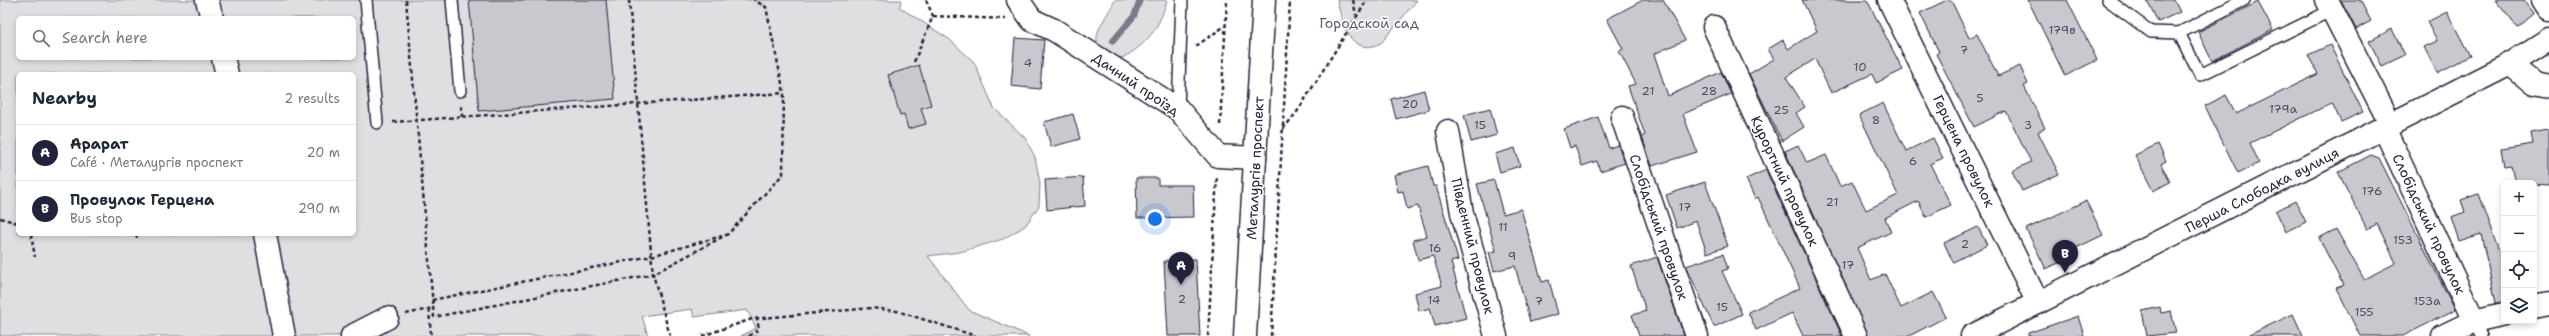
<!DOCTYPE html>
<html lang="en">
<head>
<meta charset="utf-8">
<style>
  body { margin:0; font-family:"Shantell Sans",sans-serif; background:#f6f6f7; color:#1f2937 }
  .controls { position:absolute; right:12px; bottom:12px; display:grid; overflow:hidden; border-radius:6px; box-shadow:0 2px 6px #0003 }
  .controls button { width:36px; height:36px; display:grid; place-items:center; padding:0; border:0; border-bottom:1px solid #e0e1e3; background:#fff; color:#1f2937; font:20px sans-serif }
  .you { position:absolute; left:1155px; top:219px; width:14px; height:14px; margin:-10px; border:3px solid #fff; border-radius:50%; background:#1a73e8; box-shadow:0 0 0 6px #1a73e833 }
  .badge { display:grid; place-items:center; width:26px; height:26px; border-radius:50%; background:#22223b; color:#fff; font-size:13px; font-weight:700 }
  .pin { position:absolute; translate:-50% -33px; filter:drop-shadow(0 1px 2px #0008) }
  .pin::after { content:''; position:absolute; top:21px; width:14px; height:12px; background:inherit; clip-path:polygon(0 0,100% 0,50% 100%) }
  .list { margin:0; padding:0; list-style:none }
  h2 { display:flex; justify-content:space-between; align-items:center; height:52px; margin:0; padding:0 16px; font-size:17px }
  h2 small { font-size:13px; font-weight:400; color:#747a83 }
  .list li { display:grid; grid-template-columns:26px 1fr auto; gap:12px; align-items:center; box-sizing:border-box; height:56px; padding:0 16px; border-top:1px solid #e0e1e3 }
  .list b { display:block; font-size:15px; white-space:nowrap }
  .list p { margin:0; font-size:13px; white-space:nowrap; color:#747a83 }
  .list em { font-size:13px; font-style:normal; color:#747a83 }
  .icon { flex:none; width:22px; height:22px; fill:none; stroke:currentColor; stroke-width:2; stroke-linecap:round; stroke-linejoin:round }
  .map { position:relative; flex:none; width:2549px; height:336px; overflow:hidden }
  .search { position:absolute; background:#fff; box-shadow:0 2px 6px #0003; left:16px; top:16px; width:340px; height:44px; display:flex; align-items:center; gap:10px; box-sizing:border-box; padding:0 14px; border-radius:6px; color:#747a83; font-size:15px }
  .panel { position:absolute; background:#fff; box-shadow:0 2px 6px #0003; left:16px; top:72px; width:340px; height:164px; border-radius:6px }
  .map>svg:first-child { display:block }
  .green { fill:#dfdfe2; stroke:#80808e; fill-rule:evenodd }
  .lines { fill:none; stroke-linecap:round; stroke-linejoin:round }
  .stream { stroke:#7a7a88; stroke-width:6 }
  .building { fill:#c8c8cf; stroke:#22223b }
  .lane-casing { stroke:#22223b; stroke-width:14 }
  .street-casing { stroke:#22223b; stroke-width:25 }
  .secondary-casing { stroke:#22223b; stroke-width:25 }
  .path { stroke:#22223b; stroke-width:2.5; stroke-dasharray:4 3; stroke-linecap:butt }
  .lane { stroke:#fff; stroke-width:11 }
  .street { stroke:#fff; stroke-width:22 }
  .secondary { stroke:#fff; stroke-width:22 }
  .labels { text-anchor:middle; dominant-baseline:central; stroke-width:3; stroke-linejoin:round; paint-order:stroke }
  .number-label { font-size:12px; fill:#4c4c60 }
  .park-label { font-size:14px; fill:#5b5b6d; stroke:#fff }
  .street-label { font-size:14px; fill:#22223b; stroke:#fff }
</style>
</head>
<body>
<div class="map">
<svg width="2549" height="336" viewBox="0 0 2549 336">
  <rect width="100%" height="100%" fill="#fff"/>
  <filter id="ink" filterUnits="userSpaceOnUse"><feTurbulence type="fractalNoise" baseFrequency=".025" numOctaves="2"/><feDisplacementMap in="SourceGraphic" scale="8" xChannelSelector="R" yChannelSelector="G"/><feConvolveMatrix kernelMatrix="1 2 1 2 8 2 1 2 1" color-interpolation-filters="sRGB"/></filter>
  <g filter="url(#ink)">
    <path class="green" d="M0,0h902l-3,7 50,32 25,23 20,46 31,30 10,19 5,26 -1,23 -14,20 -22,13 -43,13 -32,4 41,54 60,26h-288l15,-8 -9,-18 -53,7 -2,-8 -50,7 6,20h-648zM18,18h336v40h-336zM18,74h336v160h-336z
      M1115,0h52c-7,27 -20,45 -45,58 -45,-11 -18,-34 -7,-58z
      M1337,0h80l-36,43c-31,15 -39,-20 -44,-43z"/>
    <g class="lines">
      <path class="stream" d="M1113,41l21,-25 6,-16"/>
    </g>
    <path class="building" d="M469,0h137l9,99 -136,12z
      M1643,0h20l22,40 -31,14 14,42 53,-24 10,22 -48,20 14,38 -45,14 -10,-29 3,-2 -17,-49 8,-2 -17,-33 4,-2 -16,-30z
      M1802,0h65l36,70 -27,13 -4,-9 -41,19 -16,-34 -29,18 19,30 -9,6 8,14 -22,14 -33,-67 25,-15 -6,-10 15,-9 5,9 29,-18z
      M1947,0h4l18,38 8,-4 21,42 22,-10 8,18 -4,2 21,42 -7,4 21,42 -37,17 -10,-20 19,-9 -25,-51 -32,16 -38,-73 3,-2 -19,-39z
      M2028,0h39l30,60 -32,16z
      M2147,0h27l6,12 -22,10z
      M2341,0h19l11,21 -15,8z
      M2495,0h29l10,13 -17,14z
      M2258,2l15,28 -61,31 -14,-29z
      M2447,12l23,44 -33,17 -13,-26 13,-6 -10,-19z
      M2392,29l13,26 -23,11 -13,-25z
      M1015,38l29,2 -4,49 -29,-3z
      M2330,45l33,67 -22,10 -9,-19 -82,40 9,20 -21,10 -33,-67 21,-11 10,19 82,-40 -10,-19z
      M919,65l12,40 -10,3 5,16 -18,5 -4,-15 -4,1 -12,-40z
      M1424,90l5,20 -33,9 -5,-20z
      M1883,103l23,48 27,-13 10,20 -13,6 21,41 -25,12 -8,-16 -33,17 6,14 -34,16 14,32 14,-6 16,34 32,-16 13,25 -37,19h-41l-83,-185 13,-6 9,18 19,-8 14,31 12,-5 14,29 32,-15 -39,-80z
      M1490,108l7,27 -26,7 -7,-27z
      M1073,114l7,25 -29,8 -7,-25z
      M1598,117l11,31 9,-3 7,18 -25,8 -3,-10 -15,5 -7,-20 -5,2 -6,-19z
      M2549,129v56l-34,-2 -4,-18 -7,1 -3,-17 32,-5 -2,-12z
      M2158,144l8,17 -5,3 9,18 -17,9 -18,-36z
      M1515,148l5,18 -20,6 -5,-18z
      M2371,155l8,3 76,152 -52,26h-43l-24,-48 7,-3 -24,-47 17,-9 28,50 32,-16 -19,-39 -10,5 -29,-57z
      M1428,166l5,20h3l22,74 -7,2 15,56 -31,8 -5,-18 -11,3 -4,-18 27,-7 -9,-30 -15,4 -5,-20 14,-4 -9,-30 -11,3 -4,-18 -5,1 -4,-17z
      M1766,170l76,166h-39l-11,-23 -36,17 -8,-18 52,-24 -42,-91 -3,2 -9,-20z
      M1083,177l2,29 -38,4 -2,-30z
      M1136,178h22v7h35l1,32 -57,1z
      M1494,180l9,34 18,-5 21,73 7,-2 9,34 -28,8 -15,-56 -21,5 -5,-19 7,-1 -19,-67z
      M1705,182l23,64 -21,7 -11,-32 -19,7 -11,-33z
      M2478,194l26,71v37l-8,1 -15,-69 -22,7 -8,-24 14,-5 -4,-12z
      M2086,201l17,34 -31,15 3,5 -29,14 -20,-40z
      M2295,201l11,21 -20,10 -10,-21z
      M1978,227l9,18 -34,17 -9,-19z
      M1723,254l5,15 -6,2 20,43 -28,13 -28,-61z
      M1657,257l27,79h-45l-7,-21 14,-4 -15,-45z
      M1196,259l4,77h-32l-4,-75z
      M2160,307l1,6 10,-2 5,22 -29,3 -5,-25z
      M2293,314l10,22h-56z
      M2078,316l6,20h-56v-3z"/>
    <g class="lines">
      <g class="lane-casing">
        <path id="lane" d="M366,0l11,123
          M452,0l8,91
          M2108,0l43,32 28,1 65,-33
          M2179,33l21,42 132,-65
          M1178,109l4,-109
          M2474,321l7,15"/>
      </g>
      <g class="street-casing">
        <path id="street" d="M207,0l5,18
          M1018,0l14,20 22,10 124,79 40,47 37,2
          M1889,0l149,303
          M2327,0l64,125
          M2543,0l6,9
          M1714,27l142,309
          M223,58l4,16
          M2510,64l24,20 15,3
          M1622,117l75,219
          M2384,128l90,193
          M1448,131l14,82 34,123
          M265,234l19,102
          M2534,307l15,-3
          M352,336l35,-18
          M2443,336l31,-15 30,-7"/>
      </g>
      <g class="secondary-casing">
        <path id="secondary" d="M1245,336l19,-336
          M1972,336l538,-272 39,-25"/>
      </g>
      <path class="path" d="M406,0l28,317 219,-43 75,-40 55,-60 1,-81 -18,-86 -12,-7
        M629,0l24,274 17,62
        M1353,0l3,15
        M933,16l73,3
        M1196,46l29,-20
        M914,62l19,-46 -7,-16
        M461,106l1,11
        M393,122l391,-29
        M1220,125l7,-125
        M1283,129l14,-17 70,-112
        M0,218l18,5
        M31,234l4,23
        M136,234l1,4
        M432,300l219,-44 71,-20
        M429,309l2,27
        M406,314l27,-6
        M702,336l50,-17 119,-11 26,3 79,25
        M749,336l10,-7 -2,-10
        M1208,336l9,-160
        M1271,336l19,-336"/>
      <use href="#lane" class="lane"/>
      <use href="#street" class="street"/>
      <use href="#secondary" class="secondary"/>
    </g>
  </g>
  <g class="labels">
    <g class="number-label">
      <text x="2062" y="30">179в</text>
      <text x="1964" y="50">7</text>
      <text x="1028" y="63">4</text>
      <text x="1860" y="67">10</text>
      <text x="1648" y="91">21</text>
      <text x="1709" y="91">28</text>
      <text x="1980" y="98">5</text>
      <text x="1410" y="104">20</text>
      <text x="2283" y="109">179а</text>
      <text x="1781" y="110">25</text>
      <text x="1876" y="120">8</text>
      <text x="1480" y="125">15</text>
      <text x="2028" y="125">3</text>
      <text x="1913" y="161">6</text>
      <text x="2372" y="191">176</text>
      <text x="1832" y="202">21</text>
      <text x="1685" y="207">17</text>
      <text x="1503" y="227">11</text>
      <text x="2403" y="240">153</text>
      <text x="1965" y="244">2</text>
      <text x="1435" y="248">16</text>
      <text x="1512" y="256">9</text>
      <text x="1848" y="265">17</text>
      <text x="1182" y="299">2</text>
      <text x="1434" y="300">14</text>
      <text x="1539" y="301">7</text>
      <text x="2427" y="301">153а</text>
      <text x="1722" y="307">15</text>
      <text x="2364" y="312">155</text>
    </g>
    <g class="park-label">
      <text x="1369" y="23">Городской сад</text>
    </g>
    <g class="street-label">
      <text transform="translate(1136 84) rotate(34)">Дачний проїзд</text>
      <text transform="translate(1964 151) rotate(64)">Герцена провулок</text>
      <text transform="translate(1255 168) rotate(-87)">Металургів проспект</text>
      <text transform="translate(1785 181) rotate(65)">Курортний провулок</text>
      <text transform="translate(2262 190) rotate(-27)">Перша Слободка вулиця</text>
      <text transform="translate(2429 224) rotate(65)">Слобідський провулок</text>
      <text transform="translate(1659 227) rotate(71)">Слобідський провулок</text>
      <text transform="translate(1473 246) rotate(76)">Південний провулок</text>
    </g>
  </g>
</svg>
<div class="controls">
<button>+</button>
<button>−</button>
<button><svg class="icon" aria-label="locate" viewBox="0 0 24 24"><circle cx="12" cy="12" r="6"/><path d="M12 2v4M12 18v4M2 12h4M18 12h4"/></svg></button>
<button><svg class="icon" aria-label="layers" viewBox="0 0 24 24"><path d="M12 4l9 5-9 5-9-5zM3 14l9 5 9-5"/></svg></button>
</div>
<div class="you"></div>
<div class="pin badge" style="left:1181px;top:285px">A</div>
<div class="pin badge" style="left:2065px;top:273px">B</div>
<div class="search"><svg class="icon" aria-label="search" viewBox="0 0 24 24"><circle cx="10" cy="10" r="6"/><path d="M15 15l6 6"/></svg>Search here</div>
<section class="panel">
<h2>Nearby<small>2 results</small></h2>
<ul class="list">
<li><span class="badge">A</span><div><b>Арарат</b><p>Café · Металургів проспект</p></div><em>20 m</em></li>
<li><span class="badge">B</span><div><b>Провулок Герцена</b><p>Bus stop</p></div><em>290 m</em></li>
</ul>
</section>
</div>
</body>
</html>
